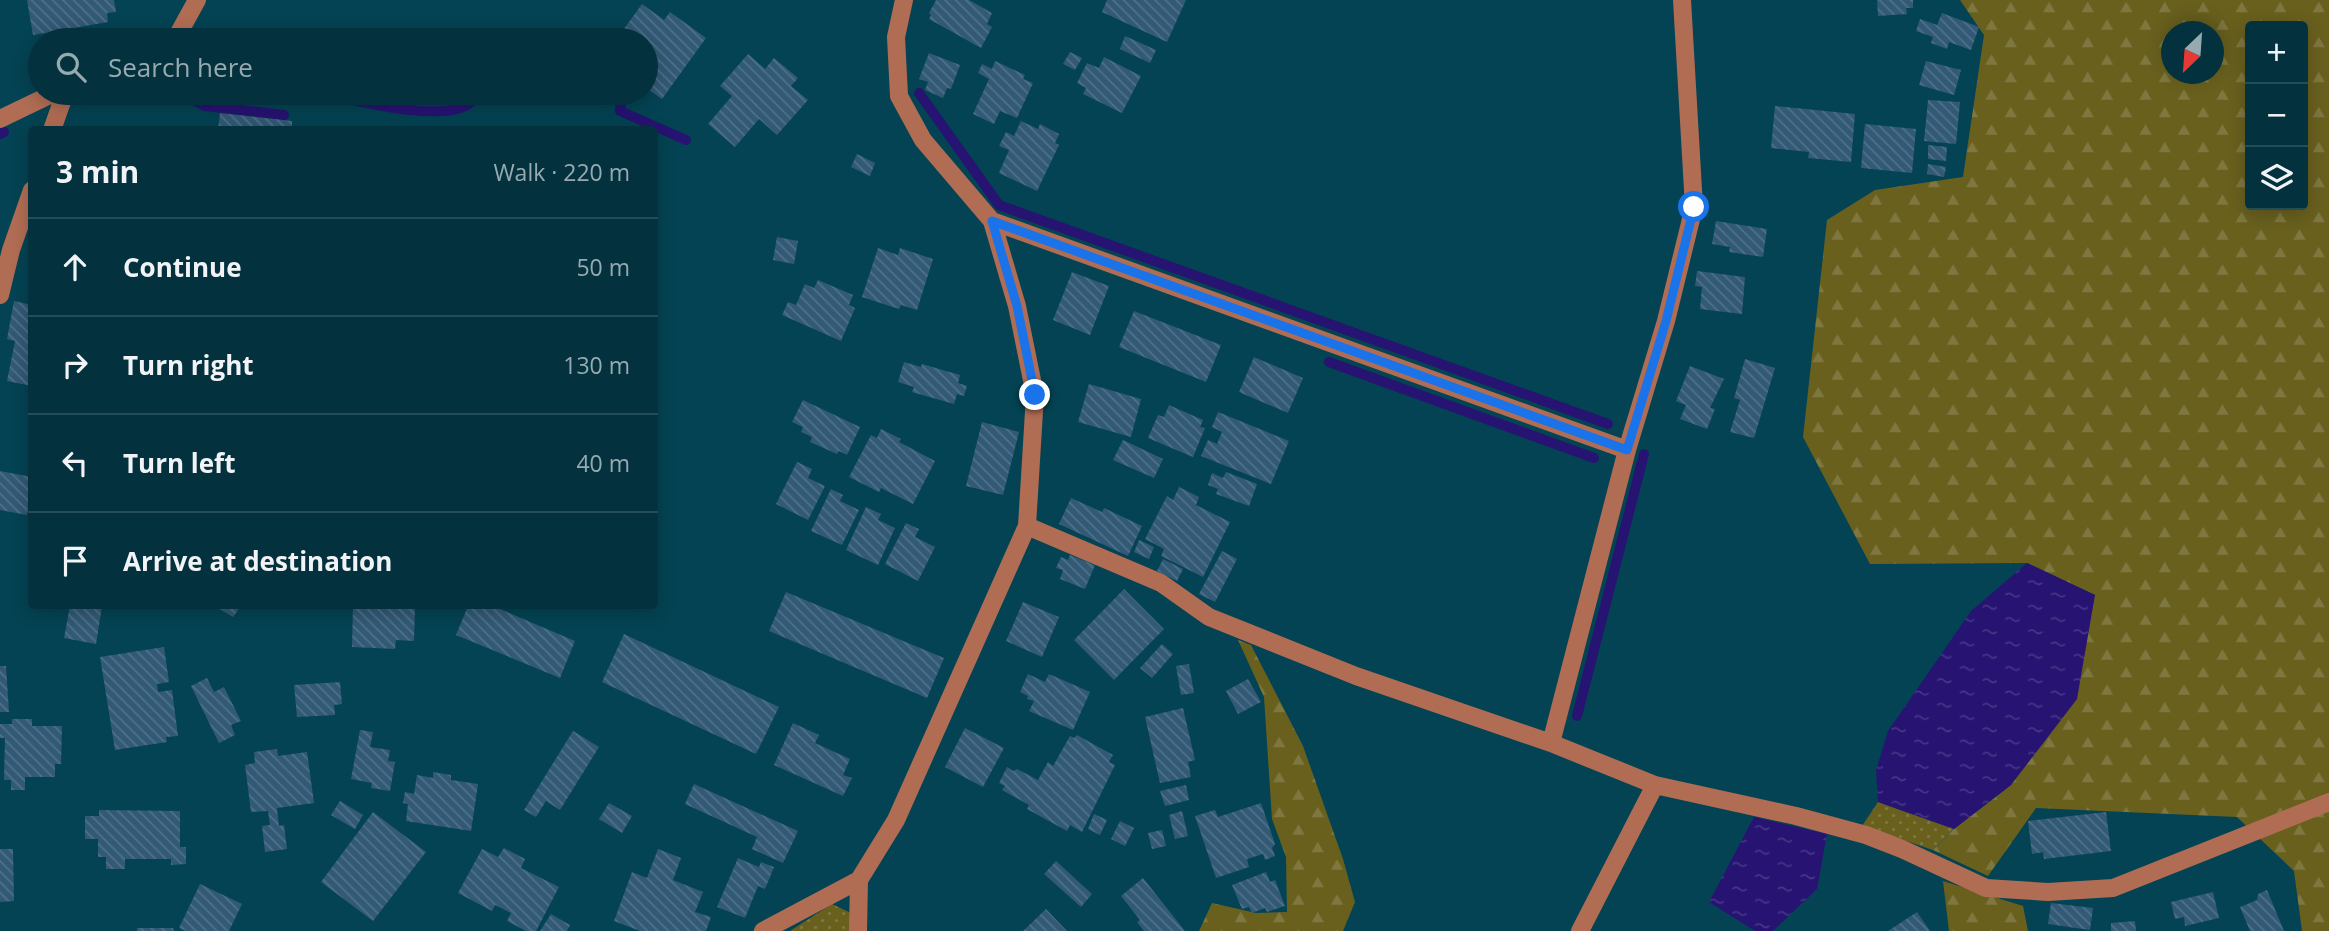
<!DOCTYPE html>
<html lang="en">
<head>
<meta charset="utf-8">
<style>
  body { margin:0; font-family:"Open Sans",sans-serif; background:#113e49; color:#f1f3f6 }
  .controls { position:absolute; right:21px; top:21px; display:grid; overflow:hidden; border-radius:7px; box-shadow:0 4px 18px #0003 }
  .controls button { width:63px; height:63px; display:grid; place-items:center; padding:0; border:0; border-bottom:2px solid #244d58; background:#03323e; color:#f1f3f6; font:35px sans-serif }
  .compass { position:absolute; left:2161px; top:21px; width:63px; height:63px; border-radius:50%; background:#03323e; box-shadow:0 4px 18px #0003; rotate:205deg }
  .stop { position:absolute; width:21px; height:21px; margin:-16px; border:5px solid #1a73e8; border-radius:50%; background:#fff }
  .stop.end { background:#1a73e8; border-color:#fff; box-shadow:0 2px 7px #0008 }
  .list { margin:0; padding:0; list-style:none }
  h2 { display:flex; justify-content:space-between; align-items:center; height:91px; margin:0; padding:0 28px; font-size:30px }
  h2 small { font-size:23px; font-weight:400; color:#97aab0 }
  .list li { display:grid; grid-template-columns:46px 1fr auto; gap:21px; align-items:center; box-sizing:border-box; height:98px; padding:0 28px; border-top:2px solid #244d58 }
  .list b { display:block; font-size:26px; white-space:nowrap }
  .list em { font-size:23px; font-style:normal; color:#97aab0 }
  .icon { flex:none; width:38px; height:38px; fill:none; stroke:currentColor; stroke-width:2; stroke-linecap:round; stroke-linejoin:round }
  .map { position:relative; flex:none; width:2329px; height:931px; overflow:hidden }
  .search { position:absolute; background:#03323e; box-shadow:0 4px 18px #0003; left:28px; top:28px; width:630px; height:77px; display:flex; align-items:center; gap:18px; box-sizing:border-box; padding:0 24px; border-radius:38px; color:#97aab0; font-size:26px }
  .panel { position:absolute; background:#03323e; box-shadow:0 4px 18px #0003; left:28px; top:126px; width:630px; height:483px; border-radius:7px }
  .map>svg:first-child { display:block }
  .grass { fill:url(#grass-dots) }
  .forest { fill:url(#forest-firs); fill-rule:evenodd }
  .water { fill:url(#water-ripples) }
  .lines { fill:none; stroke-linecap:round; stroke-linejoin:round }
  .stream { stroke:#261372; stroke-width:10 }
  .building { fill:url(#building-back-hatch) }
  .minor { stroke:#b16d54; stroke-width:18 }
  .route { stroke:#1a73e8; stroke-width:9 }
</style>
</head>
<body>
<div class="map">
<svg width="2329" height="931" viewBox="0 0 2329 931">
  <defs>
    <pattern id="grass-dots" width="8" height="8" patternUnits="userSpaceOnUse" patternTransform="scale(1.75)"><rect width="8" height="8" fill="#69601e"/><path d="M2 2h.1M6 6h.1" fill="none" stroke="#7e773f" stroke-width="1.8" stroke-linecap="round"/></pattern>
    <pattern id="forest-firs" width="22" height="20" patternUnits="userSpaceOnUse" patternTransform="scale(1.75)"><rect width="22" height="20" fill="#69601e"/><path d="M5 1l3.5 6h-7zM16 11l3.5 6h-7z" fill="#7e773f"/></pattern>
    <pattern id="water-ripples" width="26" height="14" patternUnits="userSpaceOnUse" patternTransform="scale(1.75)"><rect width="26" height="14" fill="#261372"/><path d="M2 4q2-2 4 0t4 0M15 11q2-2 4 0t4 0" fill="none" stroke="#453687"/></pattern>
    <pattern id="building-back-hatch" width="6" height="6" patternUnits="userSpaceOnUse" patternTransform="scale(1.75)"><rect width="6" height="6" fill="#325975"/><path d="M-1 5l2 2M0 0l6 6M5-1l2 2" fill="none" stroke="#4f7189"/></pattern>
  </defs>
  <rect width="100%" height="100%" fill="#044353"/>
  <path class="grass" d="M1878,802l76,27 -21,21 -71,-24z
    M832,904l23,11v16h-65z"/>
  <path class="forest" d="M1960,0h369v931h-27l-8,-60 -57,-54 -201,-9 -48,68 -55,-26 21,-21 57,-44 84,-190 -68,-32 -157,1 -67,-127 24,-217 48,-30 88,-13 21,-142zM2250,26h53v179h-53zM2172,32h42v42h-42z
    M1238,640l13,5 52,101 40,113 12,43 -12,29h-144l13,-28 44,10 31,-1 -1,-55 -14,-38 -8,-122z
    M1943,881l80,25 5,25h-79z"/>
  <path class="water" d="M2027,563l68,32 -18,104 -66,86 -57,44 -76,-27 -2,-32 12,-39 83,-120z
    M1754,817l73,17 -10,55 -44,42h-18l-46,-29z"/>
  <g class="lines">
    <path class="stream" d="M179,93l26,13 79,9
      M319,93c32,6 127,32 152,9 3,-2 4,-6 5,-9
      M621,93l-1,18 66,29
      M919,93l80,112 609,219
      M0,134l4,-2
      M1329,362l265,96
      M1577,716l67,-262"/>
  </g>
  <path class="building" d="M27,0h87l2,12 -9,1 1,9 -75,13z
    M936,0h33l23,13 -5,11 5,3 -11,21 -52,-29 2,-4 -2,-2z
    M1107,0h79l-19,42 -65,-30z
    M1877,0h36v8h-7l1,6 -29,2z
    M642,4l22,16 6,-8 36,26 -44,61 -16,-11v-48h-30z
    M1942,13l37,14 -8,23 -22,-8 -2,7 -16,-6 2,-6 -17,-6 4,-12 17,6z
    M1125,36l31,14 -6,13 -30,-14z
    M1070,52l12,6 -7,12 -12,-6z
    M929,53l31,12 -9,24 -4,-1 -4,10 -18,-8 3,-8 -9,-3z
    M748,54l17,15 9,-11 24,20 -7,8 17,14 -31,35 -18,-16 -24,28 -27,-23 24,-28 -12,-10z
    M1104,57l37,19 -19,37 -39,-19 3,-6 -9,-5 10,-20 12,5z
    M995,61l30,14 -2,4 10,4 -16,35 -17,-7 -6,13 -21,-10 16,-35 -11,-6 4,-9 10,5z
    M1926,61l35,9 -7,25 -35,-10z
    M1928,100l32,2 -4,42 -32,-3z
    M1775,106l80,8 -4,48 -43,-4 1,-6 -38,-4z
    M220,113l72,8v9h-74z
    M1021,121l17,8 2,-5 19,10 -4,9 4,2 -22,46 -38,-18 10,-23 -10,-4 7,-14 8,4z
    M1865,124l51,5 -4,44 -51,-5z
    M1928,145l19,2 -1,14 -18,-2z
    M857,154l18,9 -5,13 -19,-9z
    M1928,164l18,3 -2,10 -17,-3z
    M1716,221l51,8 -4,28 -34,-5 1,-5 -18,-3z
    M777,237l21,4 -4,23 -21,-4z
    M878,248l20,7 2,-7 33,11 -16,51 -16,-5 -2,4 -37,-12z
    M1697,271l48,6 -3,37 -42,-5 2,-22 -7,-1z
    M1072,272l37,14 -19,49 -37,-15z
    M818,280l35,15 -4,10 6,3 -14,33 -59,-26 6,-13 8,3 9,-21 9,4z
    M14,301l18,4v81l-25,-5 8,-40 -8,-2z
    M1134,311l87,34 -15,37 -87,-35z
    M1254,357l49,21 -15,35 -49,-21z
    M1745,359l30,9 -21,70 -24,-6 10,-32 -6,-2z
    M904,362l17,5 1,-3 38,11 -2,8 9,3 -3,10 -7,-2 -3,10 -42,-12 2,-5 -16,-5z
    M1690,366l34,13 -14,29 5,1 -8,20 -27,-10 6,-14 -10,-4z
    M1089,384l52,15 -10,38 -53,-15z
    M803,400l57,27 -13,28 -8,-4 -2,3 -27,-12 2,-5 -11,-5 2,-5 -11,-5z
    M1169,405l34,15 -3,7 5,1 -12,29 -45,-19 10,-23 6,2z
    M1218,412l71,29 -18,43 -70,-28 7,-16 9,4 5,-12 -10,-5z
    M982,422l37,10 -16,63 -37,-9z
    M881,429l20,10 -2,3 36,19 -22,43 -32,-16 -2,4 -30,-15 22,-42 6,3z
    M1123,440l40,19 -9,19 -41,-18z
    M797,462l15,7 -4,9 17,8 -17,34 -32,-16z
    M0,471l32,6 -5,38 -27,-5z
    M1226,472l31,12 -8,22 -33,-12 2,-5 -10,-4 4,-12 11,5z
    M1179,487l20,10 -3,8 34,17 -27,55 -42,-21 3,-7 -19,-10 22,-43 6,4z
    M831,489l12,6 -3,6 19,9 -17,35 -31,-14z
    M1071,498l31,14 2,-4 38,18 -14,30 -69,-32z
    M866,507l15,7 -3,6 17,8 -17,37 -32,-15z
    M906,523l13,6 -4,8 20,10 -17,34 -33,-17z
    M1139,540l15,7 -5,12 -15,-7z
    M1222,551l15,8 -22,43 -16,-8z
    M1070,555l25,10 -10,24 -25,-10 3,-9 -7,-2 5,-11 7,3z
    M1163,559l20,10 -6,12 -20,-10z
    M1124,589l40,40 -50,51 -40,-40z
    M786,592l158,66 -17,40 -158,-67z
    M1023,602l36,15 -17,40 -36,-16z
    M70,606h32l-6,38 -32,-6z
    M215,606h26l-8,11z
    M353,606h62l-1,35 -18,-1 -1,9 -43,-2z
    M468,606h25l82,35 -15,37 -104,-43z
    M624,634l155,73 -23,47 -154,-72z
    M1162,644l11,10 -21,24 -12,-10z
    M164,647l5,35 -12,2 1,8 14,-2 6,46 -12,1 1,5 -52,8 -15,-93z
    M1189,664l5,29 -13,2 -5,-29z
    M0,666h6l3,46h-9z
    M1028,674l17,8 4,-8 41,18 -17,38 -44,-19 5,-10 -7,-2 1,-3 -8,-4z
    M207,678l7,14 10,-5 17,34 -10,4 4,10 -16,8 -28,-57z
    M1248,679l13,23 -23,12 -12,-23z
    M340,682l2,22 -8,1 1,10 -38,2 -3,-32z
    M1183,708l12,52 -7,2 3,15 -31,6 -15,-66z
    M12,719h20v7h30l-1,38h-6v13h-30v13h-14v-10h-7l1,-42h-5v-14h12z
    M793,723l26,12 -4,8 35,16 -7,16 9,3 -9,18 -69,-31z
    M965,728l39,20 -21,39 -38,-20z
    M360,730l13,2 -3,15 20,3 -2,11 7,1 -5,29 -19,-3 1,-5 -21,-4z
    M573,731l26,16 -39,63 -14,-9 -10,16 -12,-7z
    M1077,735l36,20 -4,7 6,3 -33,67 -12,-7 -3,6 -40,-22 2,-4 -27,-15 3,-4 -6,-3 8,-16 6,4 4,-2 21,11 10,-18 5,4 17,-30 4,2z
    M277,749l1,7 29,-4 7,51 -37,5 2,18 5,-1 3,24 -22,3 -3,-26 8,-1 -2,-14 -17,1 -6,-47 10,-2 -1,-11z
    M433,772l18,3v5l27,4 -7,47 -65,-10 2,-17 -5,-1 2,-11 9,2 3,-19 16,3z
    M694,784l104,47 -15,32 -31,-14 5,-12 -72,-33z
    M1186,785l3,15 -24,6 -5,-15z
    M340,801l23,14 -8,14 -24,-14z
    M609,803l23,13 -10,17 -23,-14z
    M1261,803l14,41 -3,4 3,8 -10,4 -2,-6 -16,5 2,8 -33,11 -21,-62 20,-6 3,7z
    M99,810l81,1v36h6v17l-15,1v-6h-46v10h-19v-12h-8v-18h-13v-23h14z
    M1182,811l6,25 -13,3 -6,-24z
    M373,812l53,40 -53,69 -52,-39z
    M2106,812l5,39 -67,8 -1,-7 -11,2 -4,-33z
    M1094,814l13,6 -7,15 -12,-6z
    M1120,821l14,7 -9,18 -14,-7z
    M1162,830l4,16 -14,3 -4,-16z
    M504,848l21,11 -4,9 38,19 -23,44h-10l-19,-10 4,-8 -16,-8 -3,6 -34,-18 24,-44 16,8z
    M0,849h13l1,52 -14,1z
    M658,849l23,9 -8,22 30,12 -8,20 16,5 -5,14h-66l-26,-10 18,-49 15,6z
    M738,858l21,9 2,-5 13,5 -9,22 -7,-3 -13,32 -28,-11z
    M1056,861l36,33 -11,13 -37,-33z
    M1266,872l4,10 5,-2 10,26 -18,6 -2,-4 -13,5 -3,-6 -7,2 -10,-24z
    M1143,878l42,53h-41l-7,-9 3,-2 -19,-24z
    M200,884l42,20 -13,27h-43l-7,-3z
    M2267,890l17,41h-34l-10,-24 17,-7 1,-6z
    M2213,892l6,26 -34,8 -1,-9 -9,2 -4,-17z
    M2051,903l42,5 -3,22 -42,-6z
    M1046,909l21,22h-44z
    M1917,912l13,19h-42z
    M551,914l19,11 -3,6h-27z
    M2135,921l1,10h-25v-8z
    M137,928h36l1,3h-37z"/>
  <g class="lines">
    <path class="minor" d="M175,40l22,-40
      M0,119l54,-26
      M52,130l13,-37
      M992,221l635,229
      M0,295l11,-45 21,-60
      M1027,526l134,57 48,34 147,59 195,67 104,42 141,31 70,19 36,14 84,39 62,4 65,-4 216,-86
      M1551,743l76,-293 39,-129 28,-114 -12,-207
      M763,931l96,-51 37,-60 131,-294 8,-131 -18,-89 -25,-85 -69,-81 -24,-44 -3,-59 8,-37
      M858,931l1,-51
      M1580,931l75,-146"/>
  </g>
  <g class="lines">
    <path class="route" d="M1035,395l-18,-89 -25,-85 635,229 39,-129 28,-114"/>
  </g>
</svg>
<div class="controls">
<button>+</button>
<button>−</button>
<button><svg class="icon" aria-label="layers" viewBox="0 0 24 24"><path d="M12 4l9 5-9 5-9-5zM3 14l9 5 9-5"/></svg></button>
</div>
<svg class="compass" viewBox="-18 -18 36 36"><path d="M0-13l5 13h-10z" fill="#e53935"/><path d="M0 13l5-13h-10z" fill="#97aab0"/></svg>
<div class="stop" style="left:1694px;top:207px"></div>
<div class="stop end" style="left:1035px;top:395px"></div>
<div class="search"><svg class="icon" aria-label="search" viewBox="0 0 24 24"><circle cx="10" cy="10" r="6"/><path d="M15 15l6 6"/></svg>Search here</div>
<section class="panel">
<h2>3 min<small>Walk · 220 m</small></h2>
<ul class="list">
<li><svg class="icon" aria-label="ahead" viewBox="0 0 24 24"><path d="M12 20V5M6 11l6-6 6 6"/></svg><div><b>Continue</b></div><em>50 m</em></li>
<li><svg class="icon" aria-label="right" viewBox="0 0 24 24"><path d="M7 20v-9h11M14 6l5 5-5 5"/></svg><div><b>Turn right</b></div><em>130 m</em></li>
<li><svg class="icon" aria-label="left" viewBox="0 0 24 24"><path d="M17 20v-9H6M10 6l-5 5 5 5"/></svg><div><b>Turn left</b></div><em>40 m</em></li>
<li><svg class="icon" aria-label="arrive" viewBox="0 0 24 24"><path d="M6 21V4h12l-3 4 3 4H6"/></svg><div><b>Arrive at destination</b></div></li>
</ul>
</section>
</div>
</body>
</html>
